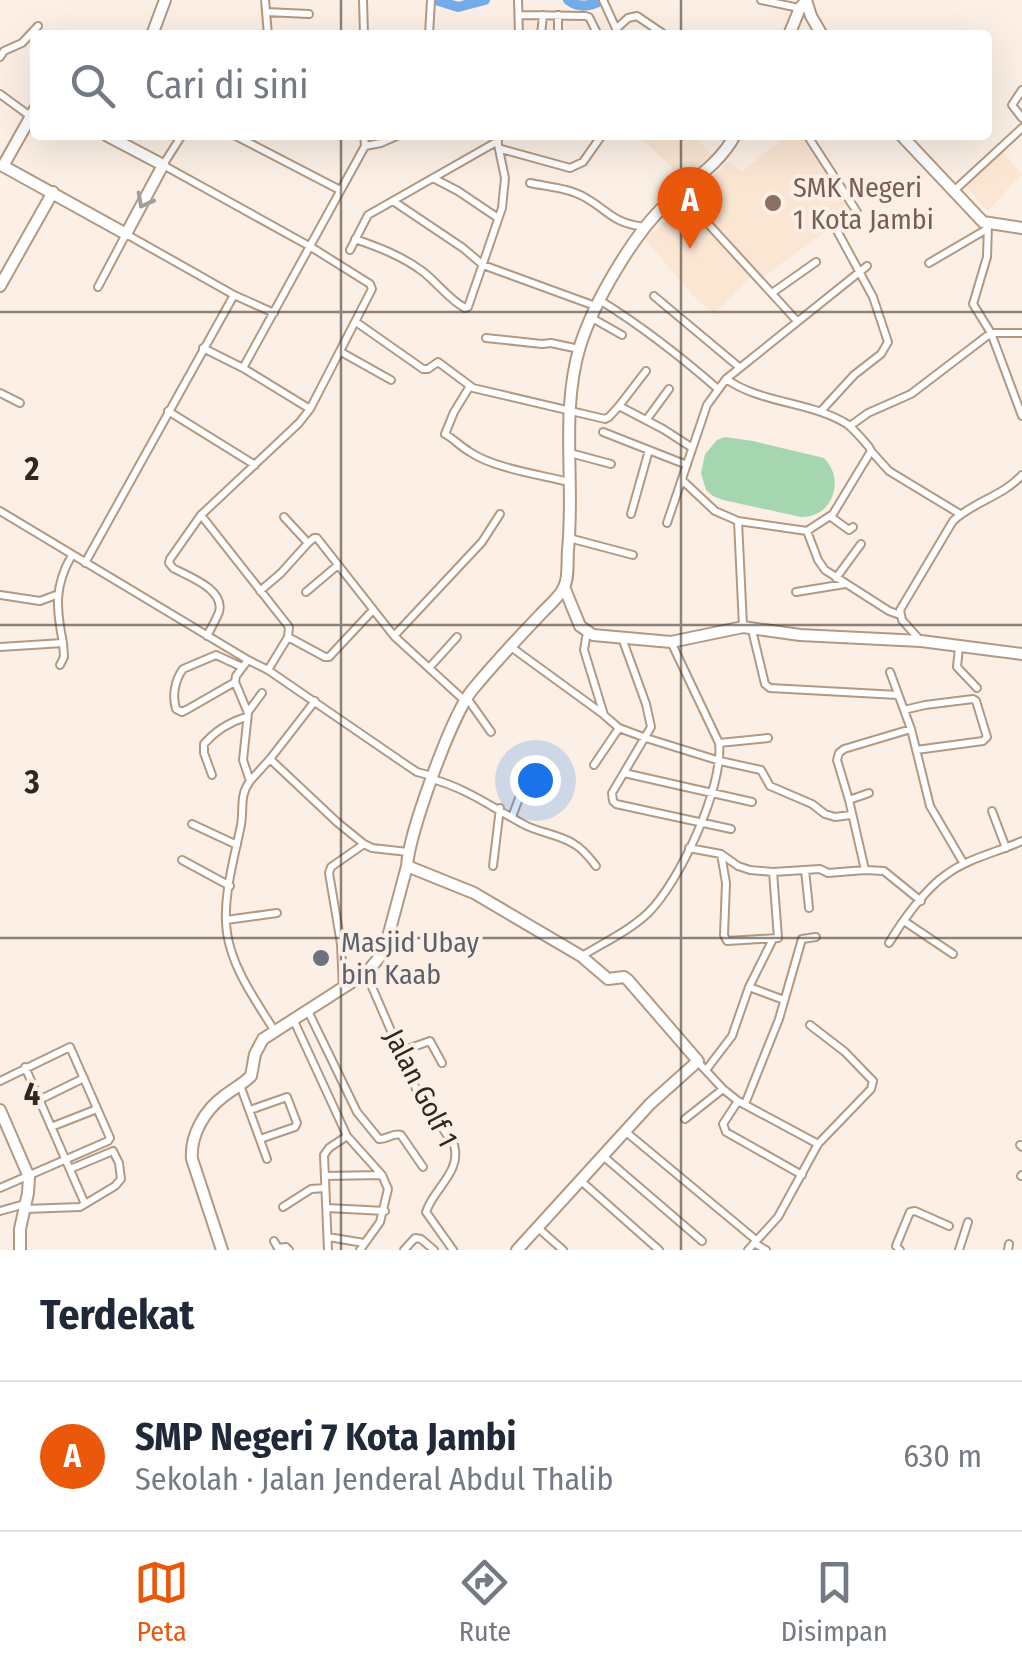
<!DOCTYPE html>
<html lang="id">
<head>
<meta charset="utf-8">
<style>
  body { margin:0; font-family:"Fira Sans Condensed",sans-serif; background:#f2f2f3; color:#1f2937 }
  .you { position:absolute; left:535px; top:780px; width:35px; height:35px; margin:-25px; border:8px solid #fff; border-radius:50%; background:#1a73e8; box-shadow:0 0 0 15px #1a73e833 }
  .badge { display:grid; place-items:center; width:65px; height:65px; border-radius:50%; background:#ea580c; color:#fff; font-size:32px; font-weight:700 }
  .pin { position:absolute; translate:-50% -82px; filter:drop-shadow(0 2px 5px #0008) }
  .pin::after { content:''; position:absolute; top:52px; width:35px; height:30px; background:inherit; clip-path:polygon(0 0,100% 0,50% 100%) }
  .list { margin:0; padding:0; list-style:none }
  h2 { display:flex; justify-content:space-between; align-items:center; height:130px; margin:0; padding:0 40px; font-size:42px }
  h2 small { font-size:32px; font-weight:400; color:#747a83 }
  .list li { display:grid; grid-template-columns:65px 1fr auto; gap:30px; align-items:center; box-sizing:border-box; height:150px; padding:0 40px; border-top:2px solid #e0e1e3 }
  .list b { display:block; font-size:38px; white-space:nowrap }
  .list p { margin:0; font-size:32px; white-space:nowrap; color:#747a83 }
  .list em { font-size:32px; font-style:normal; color:#747a83 }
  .icon { flex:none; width:55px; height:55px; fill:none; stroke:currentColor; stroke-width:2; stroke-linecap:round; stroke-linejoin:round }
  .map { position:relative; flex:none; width:1022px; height:1250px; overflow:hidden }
  .search { position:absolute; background:#fff; box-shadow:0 10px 40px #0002; left:30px; right:30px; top:30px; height:110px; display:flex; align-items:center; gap:25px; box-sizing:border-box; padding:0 35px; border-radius:10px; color:#747a83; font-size:38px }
  .sheet { height:280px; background:#fff }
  nav { display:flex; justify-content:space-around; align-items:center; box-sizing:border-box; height:140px; border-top:2px solid #e0e1e3; background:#fff; font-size:28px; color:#747a83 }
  nav a { display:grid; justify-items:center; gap:5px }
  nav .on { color:#ea580c }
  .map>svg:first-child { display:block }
  .built { fill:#fbe6d4 }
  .green { fill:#a6d6af }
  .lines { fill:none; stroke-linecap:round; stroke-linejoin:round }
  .river { stroke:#73ace9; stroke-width:10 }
  .street-casing { stroke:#b49982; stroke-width:10 }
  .secondary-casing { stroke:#b49982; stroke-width:14 }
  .street { stroke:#fff; stroke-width:6 }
  .secondary { stroke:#fff; stroke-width:10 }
  .oneway { stroke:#a39e9a }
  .grid { fill:none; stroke:#32271e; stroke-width:2.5; stroke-opacity:0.55 }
  .education-dot { fill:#8d6e63; stroke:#fcf0e6; stroke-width:4 }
  .worship-dot { fill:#6b7280; stroke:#fcf0e6; stroke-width:4 }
  .labels { text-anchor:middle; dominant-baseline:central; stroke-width:8; stroke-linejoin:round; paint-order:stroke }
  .education-label { font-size:28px; fill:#785e54; stroke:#fcf0e6; text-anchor:start }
  .worship-label { font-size:28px; fill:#5b616d; stroke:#fcf0e6; text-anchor:start }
  .street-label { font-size:28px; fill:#32271e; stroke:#fcf0e6 }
  .grid-label { font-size:32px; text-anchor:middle; font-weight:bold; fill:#32271e; stroke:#fcf0e6; stroke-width:8; stroke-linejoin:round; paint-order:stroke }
</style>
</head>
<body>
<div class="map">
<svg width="1022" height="1250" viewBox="0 0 1022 1250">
  <rect width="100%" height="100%" fill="#fcf0e6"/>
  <path class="built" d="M638,135h55l20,21 -28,24z
    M788,135h16l54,73 -95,69 -75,-78 41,-38 13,10z
    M1000,149l22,25 -34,37 -24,-26z
    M685,203l67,73 -38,38 -21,-18 -48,-57z"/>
  <path class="green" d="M725,437l28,4 71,17c22,22 8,60 -23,59l-78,-17 -10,-4 -7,-6 -5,-17 4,-19 12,-14z"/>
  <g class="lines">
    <path class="river" d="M436,0l22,7 27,-7
      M568,0c11,9 23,6 34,0"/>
    <g class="street-casing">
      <path id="street" d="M265,0l3,35
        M363,0l1,35
        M518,0l1,35
        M603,0l16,35
        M761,0l38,8
        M266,12l43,2
        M519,15l66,1 4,1 9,18
        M617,28l11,-10 9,-2 28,19
        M429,35l2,-35
        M541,35l2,-20
        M558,35v-20
        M0,57l4,-6 18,-8 16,-17
        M1022,90l-10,15 10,13
        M0,94l30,22
        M182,135l-19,30 148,82 59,37 2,5 -62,120 -11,14 -98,92 -31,44 -1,4 4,5c16,9 52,21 46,44 -3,8 -8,16 -12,24
        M234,135l106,55
        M807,135l50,77 -22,15 38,70 15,45 -7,12 -27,21 -33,36
        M365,146l16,-3 18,-8
        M501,149l69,19 13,-6 19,-27
        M433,178l25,13 40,27
        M530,183c19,4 39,5 56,15 24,14 27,25 58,29
        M957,188l65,-60
        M680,193l117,128
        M393,201l70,47 20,17 115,42
        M988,224l-1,33 -14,47 18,29 31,83
        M355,239c23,8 47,17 67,32 15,11 26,28 43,37l3,-1 34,-99 3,-30 -9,-43
        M350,250l18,-35 130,-74
        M929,263l58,-34
        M772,293l44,-31
        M234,295l40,18
        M654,296l85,71
        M601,301c42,26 79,55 117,88
        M592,318l30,17
        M356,322l67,47h5l10,-7 35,26 132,31 4,-2 10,-11 44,23 28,18
        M486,338l56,6 9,-1 28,6
        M203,348l40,20 67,41
        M341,352l50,28
        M243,368l122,-222 -1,-11
        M470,386l-16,26 -9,22c9,5 16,13 25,18 23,16 71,23 99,30
        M0,393l20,10
        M619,406l27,-35
        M168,411l87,54
        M647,419l22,-30
        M850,426l18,-13 43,-19 80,-61h31
        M603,432l84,33
        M871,451l18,20 71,43
        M570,453l41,11
        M682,480l33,31 23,10 69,10 26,-17 38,-63 -2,-4c-7,-8 -14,-17 -22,-23 -37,-23 -85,-20 -121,-45l141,-113
        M0,511l248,149 20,10 137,94 12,8 15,4
        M631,514l18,-64
        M201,515l88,112 -1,10 -20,33
        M284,517l24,26
        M831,517l18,13 4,-3
        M738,521l5,105
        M667,523l40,-118 19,-26
        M807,531l11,29 7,10 64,41 11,4
        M569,538l64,17
        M308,543l6,-5h3l77,98 71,65
        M85,563l149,-268 -108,-61 -28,53
        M836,578l25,-34
        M260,591l21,-18 27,-30
        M306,592l32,-27
        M796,592l49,-8
        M0,595l40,6 16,-6
        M752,630l13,54 5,4 128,7
        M587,632l-3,18 20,65 8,7 7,6 27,10 74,23 41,9 9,16 42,18 13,10 10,3 16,-2
        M394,636l88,-94 18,-28
        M288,637l37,20h4l44,-47
        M622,638l24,66 5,23 -39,66 1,8 3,3 115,25
        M920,640l-18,-20 -2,-10 53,-89c20,-19 50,-25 69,-46
        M0,647l63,-4c-7,-35 -9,-57 9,-88
        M511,647l92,67
        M959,647l-2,20 20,21
        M248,660l-12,16 -1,6 13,31 -5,47 7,21c-11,15 -6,27 -9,44 -7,34 -19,74 -14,108 5,35 29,68 47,97
        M60,665l4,-8 -1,-14
        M429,668l28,-31
        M890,672l21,57 19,77 34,58
        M235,682l-47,27 -6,3 -6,-3c-4,-14 -1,-29 7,-40l33,-14 26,12
        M467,698l24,34
        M904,710l21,-5 48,-6 3,2 11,36 -4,4 -67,9
        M248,712l14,-19
        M911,729l-67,20 -5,4 -2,7 12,40 16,70 19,1 37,30
        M719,743l49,-5
        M270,759l68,64 26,21 8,4 36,4
        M594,765l25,-37
        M624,773l128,29
        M212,775l-8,-22v-9c11,-13 26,-22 42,-27
        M432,779c34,9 61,29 91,45 16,9 36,10 51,20 9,5 16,14 22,22
        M250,781l20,-22 45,-58
        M849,800l20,-7
        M992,811l14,37
        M512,817l13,-35 4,-4 23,9
        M192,824l45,21
        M689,848l32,6 17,12 12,4 23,2 47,-3 8,4 37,-3
        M721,854l5,29 -2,52 3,6 51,-3 -5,-66
        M182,860l48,26
        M493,866l7,-58
        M805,870l4,38
        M226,920l51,-7
        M904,921l49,33
        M889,943c13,-22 37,-55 58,-69 22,-16 51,-22 75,-33
        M582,956c21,-13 47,-25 66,-43 31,-30 76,-126 71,-170l-48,-101
        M366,973l51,118 37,54c8,27 -21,44 -28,67l27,38
        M749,987l35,13
        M343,989l-2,-45 -12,-71 2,-6 33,-23
        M308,1011l49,101 22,27c8,1 14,-7 22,-4l22,32
        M294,1021l53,115 35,39 6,14 -8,33 -20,28
        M399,1052l31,-11 12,22
        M698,1062l25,27 15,12 80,43 53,-55 2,-8 -28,-29 -35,-27
        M25,1067l60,137
        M706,1070l26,-34 17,-49 24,-48
        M0,1081l70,-34 40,91 -2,3 -108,47
        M240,1085l27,74
        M39,1100l45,-22
        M738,1101l-15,23 3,8 76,43
        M745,1104l34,-85 23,-80 14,-2
        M250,1110l37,-13 10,26 -2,4 -35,12
        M685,1119l38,-30
        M51,1127l46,-18
        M626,1132l130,108
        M1020,1145l2,2
        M603,1156l99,85
        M325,1176l56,-1
        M1021,1176l1,-1
        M581,1181l78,69
        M283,1207l28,-18 14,-1
        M327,1208l58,3
        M25,1209l55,-2 35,-21 6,-7 -2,-16 -6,-12 -43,18
        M0,1211l25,-7
        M538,1228l25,22
        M328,1237l36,6
        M274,1241l4,7 8,-1 3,3
        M754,1243l12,7
        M328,1250l-4,-95 5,-7 18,-12
        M404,1250l11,-12 6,1 13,11
        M748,1250l30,-33 40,-73
        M900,1250l-4,-4 14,-34 5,-1 34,15
        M959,1250l9,-28
        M1008,1250l1,-6"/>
    </g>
    <g class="secondary-casing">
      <path id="secondary" d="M806,0l5,16 11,19
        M152,35l13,-35
        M789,35l11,-27 6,-7
        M35,109l-32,57 123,68 37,-69 -57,-30
        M901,135l82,87 39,6
        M0,286l53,-94
        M564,587l16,39 13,9 78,7 72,-15 57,8 121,6 101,13
        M407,866l67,27 107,63 27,23 16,-2 4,3 70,81 -48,43 -133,146
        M0,1110l29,67 -1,16 -8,36v21
        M222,1250l-30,-91c-2,-24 13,-49 32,-63 9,-7 19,-12 27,-20l4,-22 8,-15 103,-66 18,-21 23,-86c2,-33 45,-152 66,-177 21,-25 43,-49 66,-73 7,-8 21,-19 25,-29 5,-9 3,-27 4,-37 7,-69 -8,-137 12,-204 14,-44 53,-111 86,-142 24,-22 54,-40 69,-69"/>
    </g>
    <use href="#street" class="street"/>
    <use href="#secondary" class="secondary"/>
  </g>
  <defs><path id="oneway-chevron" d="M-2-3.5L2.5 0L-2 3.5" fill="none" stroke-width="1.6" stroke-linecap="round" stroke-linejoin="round" transform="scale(2.5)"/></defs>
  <use class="oneway" href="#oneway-chevron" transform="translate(144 201) rotate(118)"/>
  <path class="grid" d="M341,0v35M681,0v35M341,135v1115M681,135v1115M0,312h1022M0,625h1022M0,938h1022"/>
  <circle class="education-dot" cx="773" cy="203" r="10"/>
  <circle class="worship-dot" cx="321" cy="958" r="10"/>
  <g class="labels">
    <g class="education-label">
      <text x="793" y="187">SMK Negeri<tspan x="793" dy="32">1 Kota Jambi</tspan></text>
    </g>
    <g class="worship-label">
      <text x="341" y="942">Masjid Ubay<tspan x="341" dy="32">bin Kaab</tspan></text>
    </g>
    <g class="street-label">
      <text transform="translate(421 1088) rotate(63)">Jalan Golf 1</text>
    </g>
  </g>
  <g class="grid-label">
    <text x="32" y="480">2</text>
    <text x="32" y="793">3</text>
    <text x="32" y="1105">4</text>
  </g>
</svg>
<div class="you"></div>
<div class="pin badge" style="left:690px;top:249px">A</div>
<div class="search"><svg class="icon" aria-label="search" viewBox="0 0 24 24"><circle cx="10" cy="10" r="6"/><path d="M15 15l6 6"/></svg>Cari di sini</div>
</div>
<section class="sheet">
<h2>Terdekat<small></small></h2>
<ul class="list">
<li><span class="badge">A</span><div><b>SMP Negeri 7 Kota Jambi</b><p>Sekolah · Jalan Jenderal Abdul Thalib</p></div><em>630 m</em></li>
</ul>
</section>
<nav>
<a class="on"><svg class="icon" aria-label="map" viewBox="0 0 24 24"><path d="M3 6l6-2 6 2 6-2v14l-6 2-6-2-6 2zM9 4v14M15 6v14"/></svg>Peta</a>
<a><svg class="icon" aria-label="directions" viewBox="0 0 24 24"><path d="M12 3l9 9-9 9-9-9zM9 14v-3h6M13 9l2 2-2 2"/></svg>Rute</a>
<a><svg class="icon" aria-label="saved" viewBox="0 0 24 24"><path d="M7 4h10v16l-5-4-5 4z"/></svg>Disimpan</a>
</nav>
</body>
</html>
